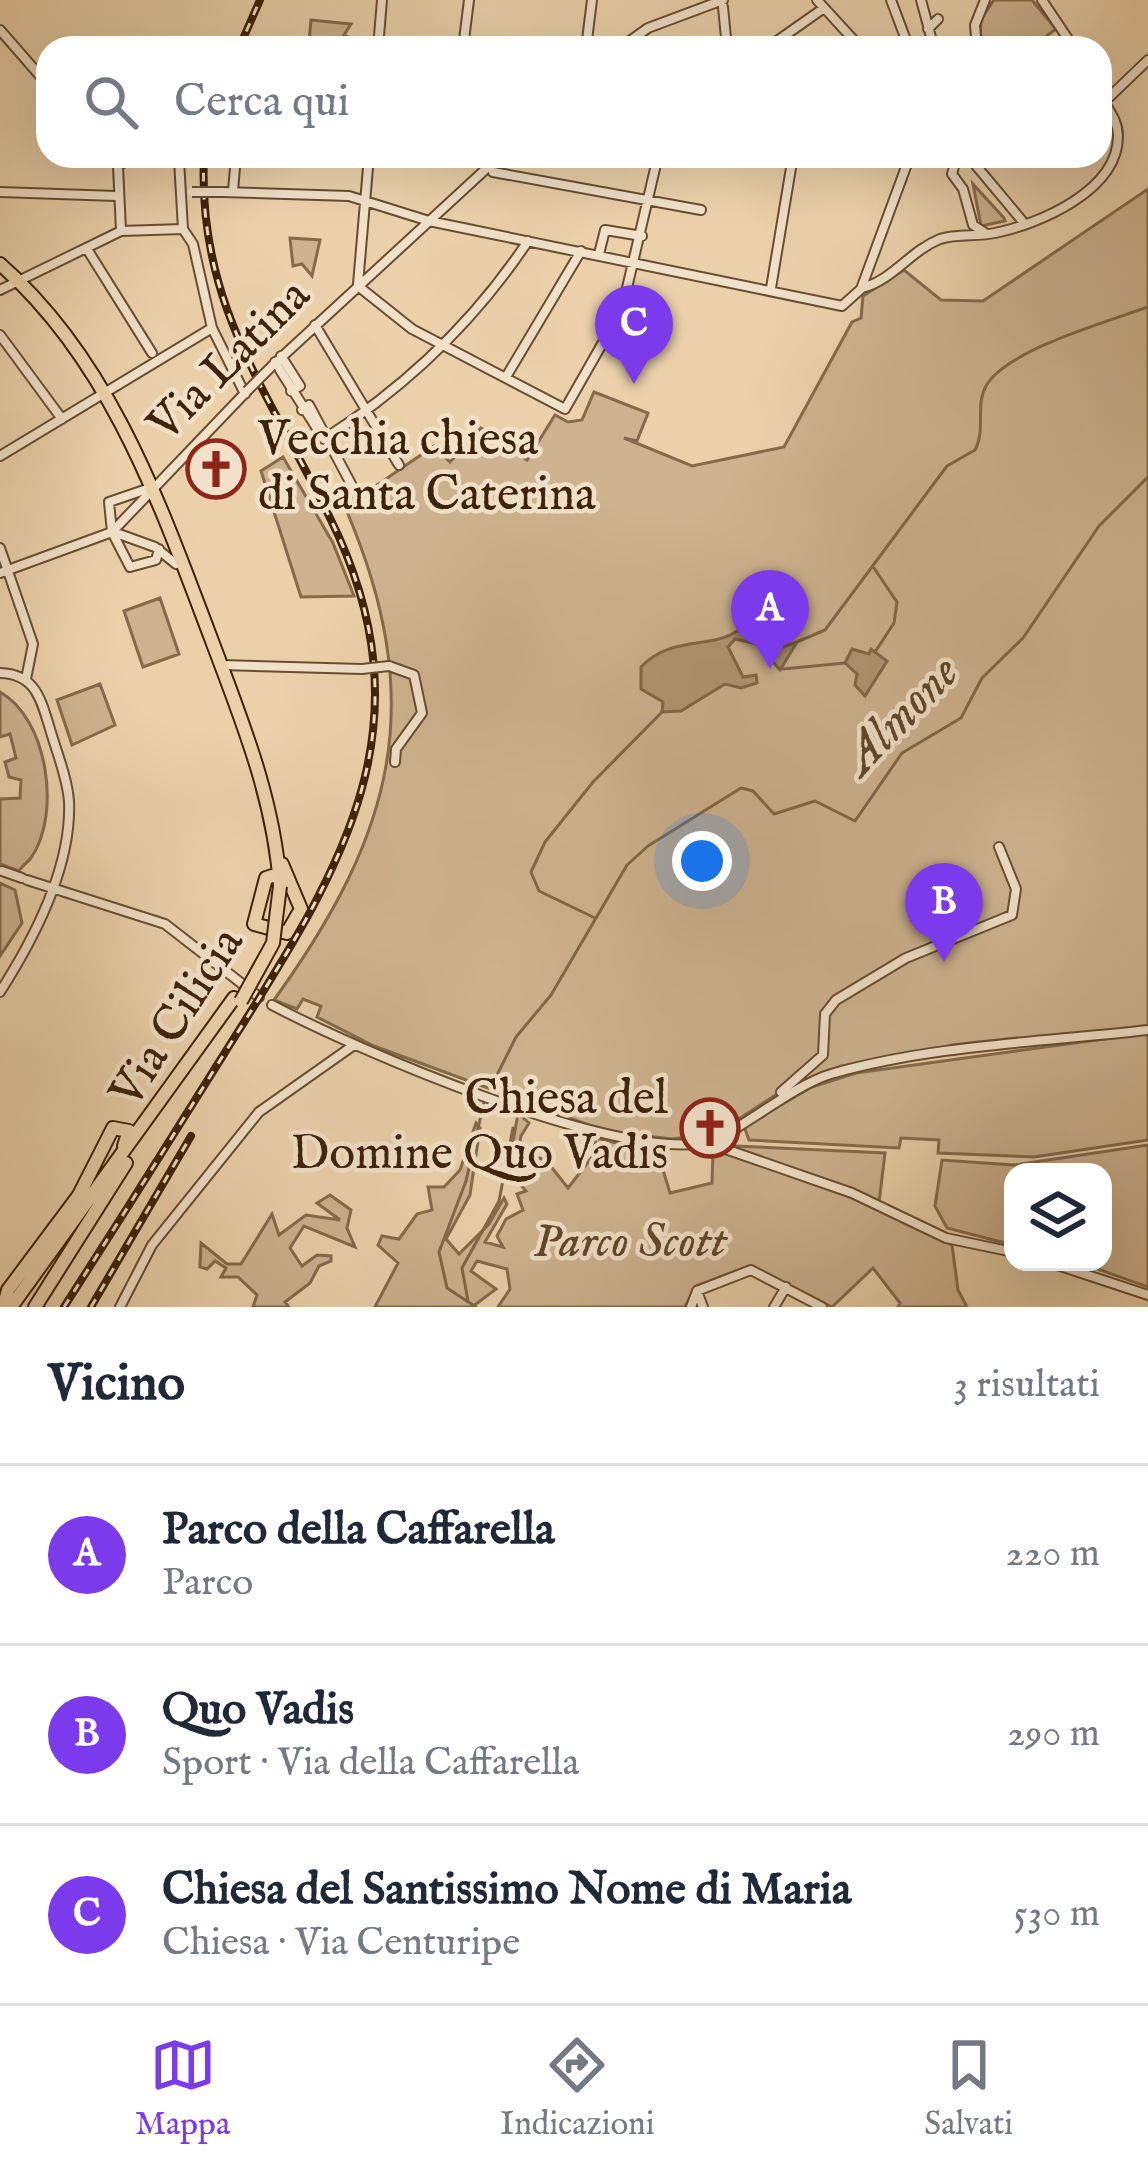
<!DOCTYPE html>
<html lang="it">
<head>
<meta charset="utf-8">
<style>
  body { margin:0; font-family:"IM FELL English",serif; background:#f2f2f3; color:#1f2937 }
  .controls { position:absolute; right:36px; bottom:36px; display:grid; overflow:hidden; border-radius:24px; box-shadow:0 12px 48px #0002 }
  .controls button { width:108px; height:108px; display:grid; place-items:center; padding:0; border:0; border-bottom:3px solid #e0e1e3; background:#fff; color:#1f2937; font:60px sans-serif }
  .you { position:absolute; left:702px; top:861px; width:42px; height:42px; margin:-30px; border:9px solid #fff; border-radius:50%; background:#1a73e8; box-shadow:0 0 0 18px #1a73e833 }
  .badge { display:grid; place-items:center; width:78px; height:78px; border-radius:50%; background:#7c3aed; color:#fff; font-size:39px; font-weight:700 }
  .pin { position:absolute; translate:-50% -99px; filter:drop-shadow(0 3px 6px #0008) }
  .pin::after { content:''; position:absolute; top:63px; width:42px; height:36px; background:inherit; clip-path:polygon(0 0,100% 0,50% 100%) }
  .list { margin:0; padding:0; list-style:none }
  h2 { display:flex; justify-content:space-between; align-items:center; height:156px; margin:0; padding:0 48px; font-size:51px }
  h2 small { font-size:39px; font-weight:400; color:#747a83 }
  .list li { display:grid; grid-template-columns:78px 1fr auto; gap:36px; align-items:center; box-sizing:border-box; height:180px; padding:0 48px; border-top:3px solid #e0e1e3 }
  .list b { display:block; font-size:45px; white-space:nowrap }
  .list p { margin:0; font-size:39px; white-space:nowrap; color:#747a83 }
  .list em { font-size:39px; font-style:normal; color:#747a83 }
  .icon { flex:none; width:66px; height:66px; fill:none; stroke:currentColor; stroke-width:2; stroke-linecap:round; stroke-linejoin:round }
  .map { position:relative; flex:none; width:1148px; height:1307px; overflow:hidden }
  .search { position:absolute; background:#fff; box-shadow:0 12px 48px #0002; left:36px; right:36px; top:36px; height:132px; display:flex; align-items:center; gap:30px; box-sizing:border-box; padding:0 42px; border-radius:36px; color:#747a83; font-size:45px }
  .sheet { height:696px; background:#fff }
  nav { display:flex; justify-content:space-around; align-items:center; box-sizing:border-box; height:168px; border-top:3px solid #e0e1e3; background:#fff; font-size:33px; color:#747a83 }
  nav a { display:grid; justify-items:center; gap:6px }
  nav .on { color:#7c3aed }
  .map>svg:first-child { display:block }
  .green { fill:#cdb38f; stroke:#856b4c; stroke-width:3 }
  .water { fill:#af9673; stroke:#816849; stroke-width:3 }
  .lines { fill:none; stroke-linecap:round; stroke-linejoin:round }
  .stream { stroke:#816849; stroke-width:3 }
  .minor-casing { stroke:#684e31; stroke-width:12 }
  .major-casing { stroke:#3d2309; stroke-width:16 }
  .minor { stroke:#f1e1c8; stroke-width:8 }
  .major { stroke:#ead1aa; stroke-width:12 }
  .rail-casing { stroke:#3d2309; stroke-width:8 }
  .rail { stroke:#f1e1c8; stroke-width:3; stroke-dasharray:9; stroke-linecap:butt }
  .minor-bridge-casing { stroke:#684e31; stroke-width:12; stroke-linecap:butt }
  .major-bridge-casing { stroke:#3d2309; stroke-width:16; stroke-linecap:butt }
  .minor-bridge { stroke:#f1e1c8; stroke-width:8 }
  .major-bridge { stroke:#ead1aa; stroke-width:12 }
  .labels { text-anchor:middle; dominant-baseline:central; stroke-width:9; stroke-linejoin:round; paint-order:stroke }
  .street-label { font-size:48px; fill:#3d2309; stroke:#f1e1c8 }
  .poi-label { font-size:48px; fill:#3d2309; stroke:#f1e1c8; text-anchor:start }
  .park-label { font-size:48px; font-style:italic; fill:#61472a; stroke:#f1e1c8 }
  .water-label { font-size:51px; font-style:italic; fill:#5f4629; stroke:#f1e1c8 }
</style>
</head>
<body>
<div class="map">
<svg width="1148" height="1307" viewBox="0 0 1148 1307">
  <rect width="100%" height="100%" fill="#ead1aa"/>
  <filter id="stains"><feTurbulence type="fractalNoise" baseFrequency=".00167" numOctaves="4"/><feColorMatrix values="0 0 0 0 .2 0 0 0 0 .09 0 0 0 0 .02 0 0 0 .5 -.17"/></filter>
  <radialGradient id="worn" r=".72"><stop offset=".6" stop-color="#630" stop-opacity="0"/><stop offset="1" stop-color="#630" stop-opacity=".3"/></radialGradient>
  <path class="green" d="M994,0h38l24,29 -25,19h-51l1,-29z
    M311,20l40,4 -7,11 6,3v8l-41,-4z
    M973,184l31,34 1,3 -24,5z
    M1148,189v838l-307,39 -56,23 -68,44 -45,6 -67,-8 -231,-85 -57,-29 4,-11 -18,-7 -6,10 -23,-9c121,-168 155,-298 71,-493l89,-61 16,16 31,-34 46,32 28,-45 13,7 14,-2 12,-28 54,21 -11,28 -13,-3 68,28 92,-19 68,-125 9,-4 2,-22 41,-26 37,30 42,1z
    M290,238l30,2 -8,36 -10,-12 -9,2z
    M283,457l50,86 21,53 -53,1 -40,-126z
    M160,598l19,56 -36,13 -19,-56z
    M100,684l15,41 -43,20 -15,-45z
    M0,692c47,26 62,121 31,166 -4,5 -9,8 -12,13l-19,-7v-65l20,-1 1,-18 -12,-3 -4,-15 11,-4 -6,-24 -10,3z
    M0,883l15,7 7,33 -22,33z
    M1148,1033v107l-114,17 -96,-4 1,-13 -38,-2 -2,10 -150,-8 -5,-14 68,-39 44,-14z
    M518,1113l11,10 -8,13 -7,37 6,2 1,-10 11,-8 13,2 23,29 24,-31 4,-19 62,15 12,40 42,-10 1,-32c85,17 162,57 239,94l6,45 9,17h-69l2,-4 -27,-35 -41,39 -83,-41 -53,20 -11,21h-187l12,-18 -3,-20 -30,-8 -6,10 25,18 -24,18h-97l23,-44 -20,-18 4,-9 17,3 18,-25 15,-4 -4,-23h16l16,-17 16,-47 4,5 -10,67 -24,44 13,15 30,-30 15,-26 3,6 -22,38 18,5 -6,-11 9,-17 17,-9 -6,-16 9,-3 -18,-20z
    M1148,1145v142l-70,-25h25v-90h-90v73l-66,-17 -12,-22 7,-46 72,5z
    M736,1146l149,7 -6,50 -143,-55z
    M330,1195l21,15 -4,18 8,19 -51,-21 -14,22 12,18 15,-11 14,1v5l-12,5 -9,17 -25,19 4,5h-36l4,-12 -19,-18h-17l5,-9 -11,-7 -8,8 -7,-2 1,-24 26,21h14l31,-50 7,21 27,-20 34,5 -23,-17z"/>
  <path class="water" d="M737,631l13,3 20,17 27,-9 -17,28 -23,-26 -22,-5 -7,8 15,30 13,-2 1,8 -16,5 -16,-4 -44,27 -19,1 1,-10 -22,-13v-22c28,-31 70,-18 96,-36z
    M852,649l17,5 2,-5 16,12 -22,35 -10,-11 2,-11 -12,-11z"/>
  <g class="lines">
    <path class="stream" d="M874,568l23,34 -3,21 -19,29
      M799,641l26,-11 122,-164 28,-16c11,-20 0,-45 11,-64 20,-36 123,-65 162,-79
      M783,669l62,-6
      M595,918l-56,-27 -8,-19 14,-30 48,-60 70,-71
      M492,1085l24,-48 35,-42 76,-130 21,-19 93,-58 12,3 21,23 41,-13 40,20 47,-68 59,-35 21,-40 41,-40 76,-112 49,-49
      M468,1301l-6,-33 37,-67 14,-73
      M476,1307l-29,-19 -8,-36 27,-71 18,-79"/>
    <g class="minor-casing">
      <path id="minor" d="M817,0l44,48
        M891,0l18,48
        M921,0l13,48
        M1042,0l32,48
        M723,7l4,41
        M928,29l10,-10
        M0,30l48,55
        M777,41l47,-33
        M378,48l4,-48
        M463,48l6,-48
        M586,48l6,-48
        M620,48l28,-20 75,-28
        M977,48l-2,-23 10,-25
        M1100,106l48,-46
        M109,156l9,10
        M957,156l-5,18 11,15 10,36 11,7
        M968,156l56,67
        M118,166l3,65
        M493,172l208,38
        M233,191l3,-35
        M0,192l116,4
        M223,192l126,4 80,25 413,85 19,-17 49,-133
        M183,229l10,15 19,84 33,66
        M87,249l65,104
        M599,254l6,-24 37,6
        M358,284l11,-128
        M358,286l54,43 153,80 57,-100 36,-153
        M771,288l22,-132
        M862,288c31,-8 48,-37 78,-49 17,-6 37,-2 55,-6 44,-9 123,-42 123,-97 0,-17 -11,-27 -18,-42
        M0,290l121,-59 62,-2 -4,-69 -48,-2 -13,8
        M315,325l84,140
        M0,335l62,84
        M281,356l19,30 -9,5
        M275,362l48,76
        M272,366l228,-210
        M506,377l75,-126
        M302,410l7,-5 49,92
        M324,439c82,-52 150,-117 204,-198
        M0,456l212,-128
        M150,488l-41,14 3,30 18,35 26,-7 3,-11
        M119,534l36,13 21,17
        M0,548l33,96 -7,35
        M0,573l112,-41 135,-141
        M222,665l140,4
        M389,666l25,9 8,38 -26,36 -1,13
        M0,673c36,1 41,27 50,56 7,24 17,48 19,72 3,66 -35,138 -69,191
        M2,871l20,7
        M27,880l138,44 94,73
        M272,1005c87,46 337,153 431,138 28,-4 87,-57 128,-69 101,-29 213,-32 317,-44
        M781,1092l42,-37 2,-41 11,-14 70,-42 106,-43 4,-26 -17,-42
        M708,1143l144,50 94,45 67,14
        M1048,1262l100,33
        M697,1291l54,-21 71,37
        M120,1307l32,-62 107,-133 95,-67
        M691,1307l6,-16 6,16
        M774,1307l12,-20"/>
    </g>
    <g class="major-casing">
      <path id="major" d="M0,264c112,98 161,243 212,377 30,80 62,158 68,245
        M272,876l-6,2 -12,46 33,9 14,-24 -19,-45
        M4,1305l4,-15 71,-95 34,-67 16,3 -5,15
        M11,1307l223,-309
        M35,1307l91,-144"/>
    </g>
    <use href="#minor" class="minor"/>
    <use href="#major" class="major"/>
    <g class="rail-casing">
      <path id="rail" d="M239,48l21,-48
        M64,1307c54,-84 107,-168 160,-253 112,-178 212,-322 106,-536 -61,-125 -133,-214 -126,-362
        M91,1307l100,-171"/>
    </g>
    <use href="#rail" class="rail"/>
    <g class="minor-bridge-casing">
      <path id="minor-bridge" d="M192,192h31
        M247,391l25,-25
        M362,669l27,-3"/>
    </g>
    <g class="major-bridge-casing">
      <path id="major-bridge" d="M241,1001l32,-58 7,-57"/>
    </g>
    <use href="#minor-bridge" class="minor-bridge"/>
    <use href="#major-bridge" class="major-bridge"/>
  </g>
  <defs>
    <g id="church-ring" transform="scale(3)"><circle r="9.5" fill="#f1e1c8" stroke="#8f2418" stroke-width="1.5"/><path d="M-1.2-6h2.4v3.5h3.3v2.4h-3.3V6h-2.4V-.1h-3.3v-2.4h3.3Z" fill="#8f2418"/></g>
  </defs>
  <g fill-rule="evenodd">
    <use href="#church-ring" x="216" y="469"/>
    <use href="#church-ring" x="710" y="1128"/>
  </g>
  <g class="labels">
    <g class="street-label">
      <text transform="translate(230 361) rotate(-45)">Via Latina</text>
      <text transform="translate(178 1018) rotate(-57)">Via Cilicia</text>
    </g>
    <g class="poi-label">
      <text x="258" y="441">Vecchia chiesa<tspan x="258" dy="55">di Santa Caterina</tspan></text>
      <text x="668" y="1100" text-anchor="end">Chiesa del<tspan x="668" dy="55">Domine Quo Vadis</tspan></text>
    </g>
    <g class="park-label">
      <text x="630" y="1243">Parco Scott</text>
    </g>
    <g class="water-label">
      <text transform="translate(902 716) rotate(-46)">Almone</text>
    </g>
  </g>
  <rect width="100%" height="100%" filter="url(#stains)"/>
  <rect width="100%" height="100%" fill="url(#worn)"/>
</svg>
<div class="controls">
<button><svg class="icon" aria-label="layers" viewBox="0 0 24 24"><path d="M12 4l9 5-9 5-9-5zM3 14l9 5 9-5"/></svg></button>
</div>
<div class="you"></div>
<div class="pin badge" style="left:770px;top:669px">A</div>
<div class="pin badge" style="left:944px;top:962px">B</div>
<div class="pin badge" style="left:634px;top:384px">C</div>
<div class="search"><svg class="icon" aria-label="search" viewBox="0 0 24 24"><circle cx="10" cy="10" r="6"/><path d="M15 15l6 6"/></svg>Cerca qui</div>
</div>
<section class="sheet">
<h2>Vicino<small>3 risultati</small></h2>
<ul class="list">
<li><span class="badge">A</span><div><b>Parco della Caffarella</b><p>Parco</p></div><em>220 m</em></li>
<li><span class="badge">B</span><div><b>Quo Vadis</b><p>Sport · Via della Caffarella</p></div><em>290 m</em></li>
<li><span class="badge">C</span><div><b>Chiesa del Santissimo Nome di Maria</b><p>Chiesa · Via Centuripe</p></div><em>530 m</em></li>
</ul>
</section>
<nav>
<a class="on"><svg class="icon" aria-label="map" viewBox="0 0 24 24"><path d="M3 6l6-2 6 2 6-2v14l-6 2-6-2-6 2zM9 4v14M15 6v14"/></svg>Mappa</a>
<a><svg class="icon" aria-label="directions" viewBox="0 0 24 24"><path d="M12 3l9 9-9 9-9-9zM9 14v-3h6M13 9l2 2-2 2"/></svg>Indicazioni</a>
<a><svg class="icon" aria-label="saved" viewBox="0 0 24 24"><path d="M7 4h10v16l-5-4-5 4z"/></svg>Salvati</a>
</nav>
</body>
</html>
